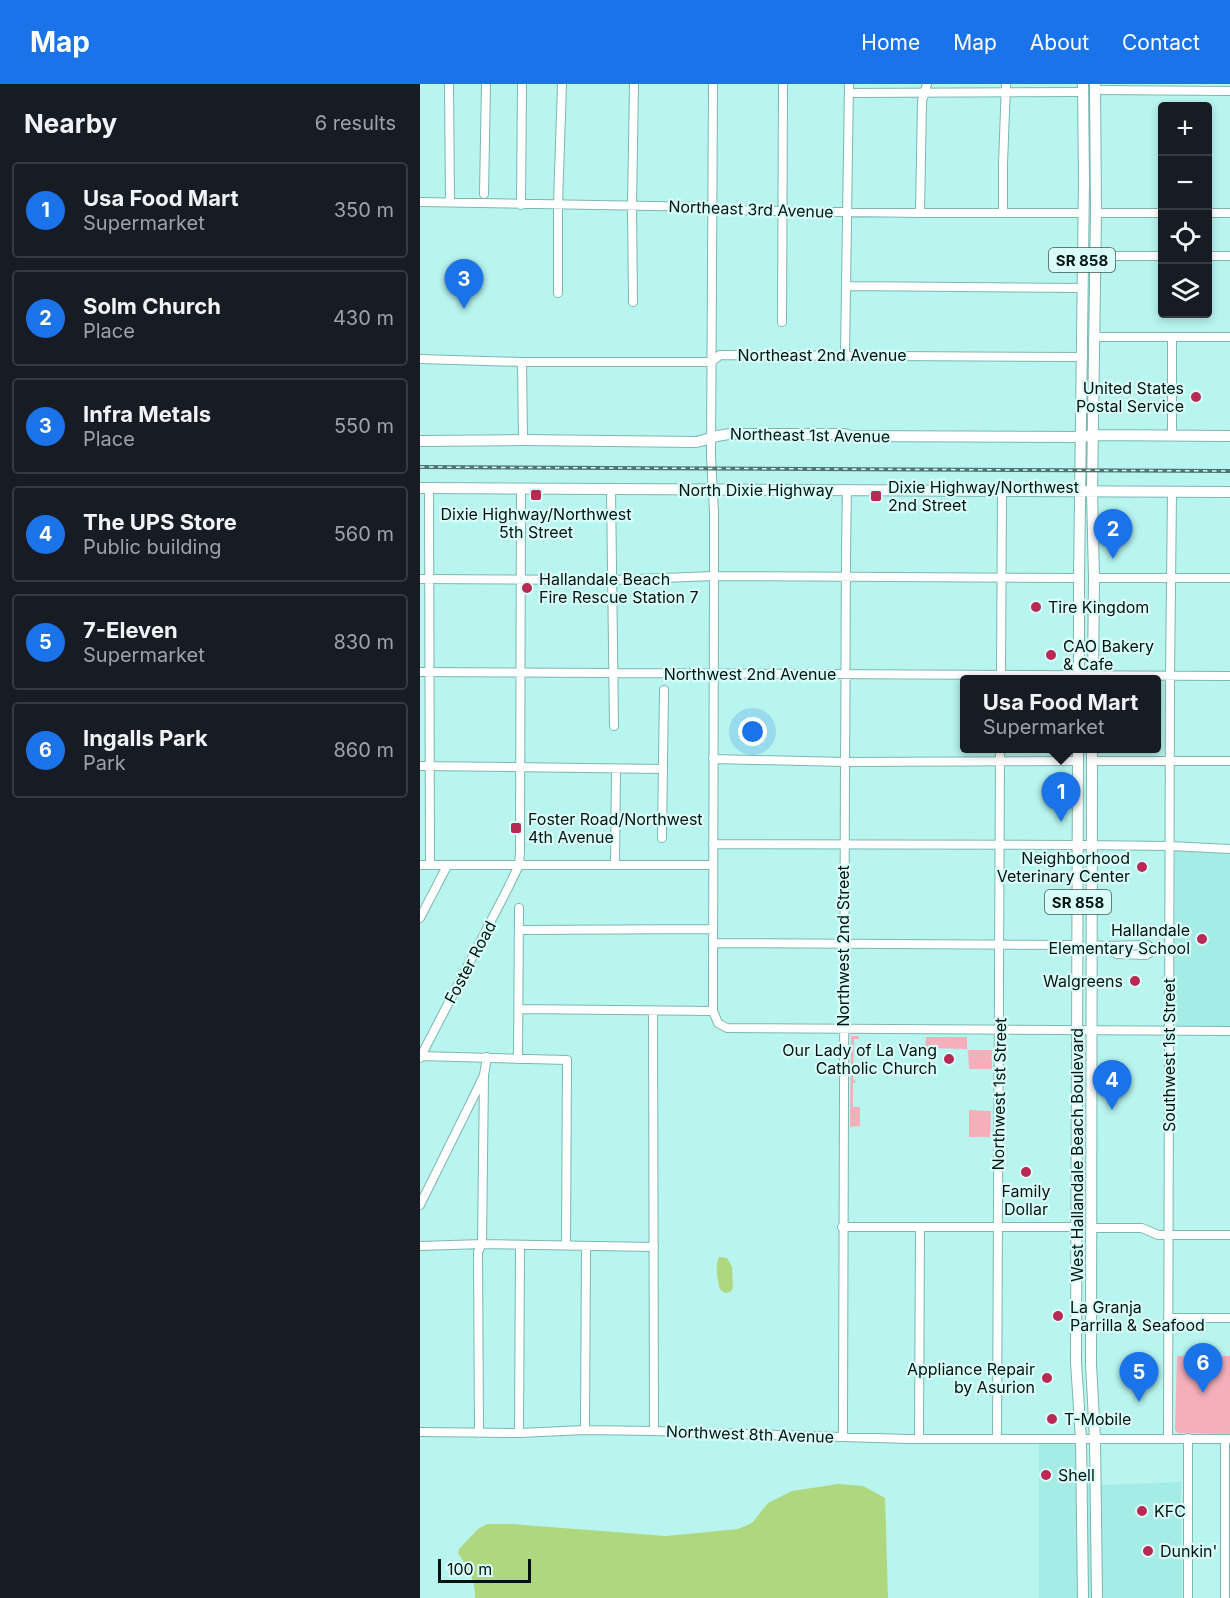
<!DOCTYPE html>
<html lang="en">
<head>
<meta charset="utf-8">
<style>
  body { margin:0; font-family:Inter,sans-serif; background:#20242c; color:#f1f3f6 }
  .controls { position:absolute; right:18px; top:18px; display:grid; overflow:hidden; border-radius:6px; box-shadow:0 3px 9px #0003 }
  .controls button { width:54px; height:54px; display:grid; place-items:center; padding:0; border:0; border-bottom:2px solid #363941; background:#171b24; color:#f1f3f6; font:30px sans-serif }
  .scale { position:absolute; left:18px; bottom:15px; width:93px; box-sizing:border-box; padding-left:6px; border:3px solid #001311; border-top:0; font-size:16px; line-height:21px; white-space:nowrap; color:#001311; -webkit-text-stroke:4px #d9fdf9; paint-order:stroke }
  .you { position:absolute; left:333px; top:648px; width:21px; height:21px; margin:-15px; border:4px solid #fff; border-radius:50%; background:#1a73e8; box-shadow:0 0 0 9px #1a73e833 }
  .badge { display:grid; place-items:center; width:39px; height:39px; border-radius:50%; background:#1a73e8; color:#fff; font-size:20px; font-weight:700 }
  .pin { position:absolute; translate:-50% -50px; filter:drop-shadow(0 2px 3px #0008) }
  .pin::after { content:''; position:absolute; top:32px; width:21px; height:18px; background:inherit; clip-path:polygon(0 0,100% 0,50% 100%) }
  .popup { position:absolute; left:540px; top:591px; width:201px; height:78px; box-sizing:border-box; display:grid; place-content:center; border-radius:6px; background:#171b24; filter:drop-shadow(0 2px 4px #0005); font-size:20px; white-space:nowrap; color:#9ea1a6 }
  .popup b { font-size:22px; color:#f1f3f6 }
  .popup::after { content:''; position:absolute; left:50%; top:100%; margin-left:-12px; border:12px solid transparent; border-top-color:#171b24 }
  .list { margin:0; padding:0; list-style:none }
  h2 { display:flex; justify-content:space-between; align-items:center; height:78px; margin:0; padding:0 24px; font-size:26px }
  h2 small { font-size:20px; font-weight:400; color:#9ea1a6 }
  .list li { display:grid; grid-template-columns:39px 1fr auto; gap:18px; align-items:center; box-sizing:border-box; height:96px; margin:0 12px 12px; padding:0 12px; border:2px solid #363941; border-radius:6px }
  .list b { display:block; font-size:22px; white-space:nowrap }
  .list p { margin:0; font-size:20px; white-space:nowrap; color:#9ea1a6 }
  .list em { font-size:20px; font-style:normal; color:#9ea1a6 }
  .icon { flex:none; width:33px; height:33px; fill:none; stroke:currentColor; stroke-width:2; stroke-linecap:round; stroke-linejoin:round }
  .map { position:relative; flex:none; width:810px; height:1514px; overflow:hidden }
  header { display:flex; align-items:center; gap:36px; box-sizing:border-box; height:84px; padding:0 30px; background:#1a73e8; color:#fff }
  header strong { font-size:28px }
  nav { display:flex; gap:33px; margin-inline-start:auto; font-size:21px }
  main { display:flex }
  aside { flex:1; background:#171b24 }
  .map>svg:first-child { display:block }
  .built { fill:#a4ece5 }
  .green { fill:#f5afba }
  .water { fill:#afd77e }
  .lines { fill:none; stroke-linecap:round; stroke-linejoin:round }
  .minor-casing { stroke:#7cb7b1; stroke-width:10 }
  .major-casing { stroke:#7cb7b1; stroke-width:12 }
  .minor { stroke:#fff; stroke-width:8 }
  .major { stroke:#fff; stroke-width:10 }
  .rail-casing { stroke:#4f7471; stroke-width:4 }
  .rail { stroke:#d9fdf9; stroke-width:1.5; stroke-dasharray:4.5; stroke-linecap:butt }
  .poi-dot { fill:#b82954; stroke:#d9fdf9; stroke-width:2 }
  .labels { text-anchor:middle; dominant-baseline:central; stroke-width:4.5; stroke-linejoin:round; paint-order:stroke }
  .shield { fill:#d9fdf9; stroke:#415957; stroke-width:1.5 }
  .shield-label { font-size:15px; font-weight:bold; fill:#001311 }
  .street-label { font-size:16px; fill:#001311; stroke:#d9fdf9 }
  .poi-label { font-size:16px; fill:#001311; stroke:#d9fdf9; text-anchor:start }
</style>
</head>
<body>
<header>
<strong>Map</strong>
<nav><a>Home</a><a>Map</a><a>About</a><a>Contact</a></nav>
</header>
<main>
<aside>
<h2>Nearby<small>6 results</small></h2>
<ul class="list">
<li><span class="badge">1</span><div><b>Usa Food Mart</b><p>Supermarket</p></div><em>350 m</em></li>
<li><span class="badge">2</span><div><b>Solm Church</b><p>Place</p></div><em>430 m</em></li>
<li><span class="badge">3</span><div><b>Infra Metals</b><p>Place</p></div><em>550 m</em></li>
<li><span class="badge">4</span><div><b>The UPS Store</b><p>Public building</p></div><em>560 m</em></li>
<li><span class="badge">5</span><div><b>7-Eleven</b><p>Supermarket</p></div><em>830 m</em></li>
<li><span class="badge">6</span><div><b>Ingalls Park</b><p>Park</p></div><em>860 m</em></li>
</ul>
</aside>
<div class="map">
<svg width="810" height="1514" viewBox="0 0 810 1514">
  <rect width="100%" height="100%" fill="#b8f5ef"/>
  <path class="built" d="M755,767l55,1v175l-56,-1z
    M619,1360h37v42l105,-4 1,116h-143z"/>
  <path class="green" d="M431,952h8v3h-5l-1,41 4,2 -4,1v24h7v19l-10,1z
    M506,953h41v12l-42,-1z
    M548,966h24v19h-23z
    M549,1026l22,1 -1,26h-21z
    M757,1272h53v78l-52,-1 -3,-3z"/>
  <path class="water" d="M299,1173l8,1 5,9 1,21 -3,4 -5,1 -5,-4c-3,-10 -5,-22 -1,-32z
    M418,1400l25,2 22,12 3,100h-413c1,-18 -8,-31 -17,-45l1,-4 19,-20 9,-5h24l155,12 72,-7 14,-6 16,-20 24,-12z"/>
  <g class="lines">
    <g class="minor-casing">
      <path id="minor" d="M29,0l1,118
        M293,0l-2,373 3,55v64l-1,410v25l5,12 9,5 503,3
        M675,6l135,1
        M429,9l234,-1
        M64,110l2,-110
        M0,118l292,5 7,3 201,3h163
        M101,121l1,-121
        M500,129l2,-112 5,-17
        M583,129v-49l3,-80
        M676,129h66
        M788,129h22
        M675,172h67
        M788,172h22
        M426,202l236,2
        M138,209v-89l4,-120
        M213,218l-1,-96 2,-122
        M362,238l1,-238
        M675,253h135
        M425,271l4,-271
        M0,275l102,3h189l9,-7 363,2
        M102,278l1,78
        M752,352v-99
        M9,404l1,377
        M191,405l3,237
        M674,494h136
        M0,495l192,1 102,-4 365,2
        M0,588l810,4
        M581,595l1,-188
        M293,675l132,3 233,-1
        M672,677h138
        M0,682l242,3
        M242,754l2,-148
        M293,760l365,1 92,1 60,3
        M0,781h293
        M195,781l1,-96
        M0,834l27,-52
        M99,846l194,-1
        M293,859l365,2
        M672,861l14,1 41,-1 3,2 1,5 -5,3 -29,-1 -7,-3 -4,-5
        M99,925l194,2
        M233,927l1,420
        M0,972l147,4 -1,185
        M0,974l88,-170 11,-23 1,-13 1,-363
        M98,975l1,-151
        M0,1121l55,-111 9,-19 3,-18
        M422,1143h234
        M671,1144h51l16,7h72
        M0,1162l62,-2 172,3
        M748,1234h62
        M165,1346l1,-184
        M0,1348l99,1 66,-3 69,1 254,8h322
        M59,1349l-1,-181 4,-8 2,-169
        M99,1349l1,-187
        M423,1353c-1,-225 1,-450 2,-676 1,-90 0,-180 2,-271
        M748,1354l2,-762 2,-184
        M768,1354v160
        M499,1355l1,-212
        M577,1355l3,-691
        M805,1514v-159"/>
    </g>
    <g class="major-casing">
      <path id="major" d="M0,357l103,-1 173,2c14,-3 22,-8 37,-8h111l7,2 230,1 12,-2 137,1
        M0,404l810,4
        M659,596v-102l5,-397 -1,-97
        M673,596l1,-102 -2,-86 4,-279 -1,-129
        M658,664l-2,614 5,77 2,159
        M672,664l-1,616 4,75 2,159"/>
    </g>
    <use href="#minor" class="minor"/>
    <use href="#major" class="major"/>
    <g class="rail-casing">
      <path id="rail" d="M0,383l810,4"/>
    </g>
    <use href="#rail" class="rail"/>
  </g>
  <g class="poi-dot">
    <circle cx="776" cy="313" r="6"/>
    <rect x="110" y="405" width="12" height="12" rx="3"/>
    <rect x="450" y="406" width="12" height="12" rx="3"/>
    <circle cx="107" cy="504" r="6"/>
    <circle cx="616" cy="523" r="6"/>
    <circle cx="631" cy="571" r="6"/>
    <rect x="90" y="738" width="12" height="12" rx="3"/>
    <circle cx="722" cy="783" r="6"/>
    <circle cx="782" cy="855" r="6"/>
    <circle cx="715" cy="897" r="6"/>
    <circle cx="529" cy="975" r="6"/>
    <circle cx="606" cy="1088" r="6"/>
    <circle cx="638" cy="1232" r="6"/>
    <circle cx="627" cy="1294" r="6"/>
    <circle cx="632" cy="1335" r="6"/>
    <circle cx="626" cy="1391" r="6"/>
    <circle cx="722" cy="1427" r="6"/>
    <circle cx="728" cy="1467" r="6"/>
  </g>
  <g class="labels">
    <g class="shield">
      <rect x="629" y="164" width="66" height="24" rx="4.5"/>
      <rect x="625" y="806" width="66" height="24" rx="4.5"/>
    </g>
    <g class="shield-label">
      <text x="662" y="176">SR 858</text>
      <text x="658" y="818">SR 858</text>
    </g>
    <g class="street-label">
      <text transform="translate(331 125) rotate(2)">Northeast 3rd Avenue</text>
      <text x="402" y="271">Northeast 2nd Avenue</text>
      <text transform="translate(390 351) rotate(1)">Northeast 1st Avenue</text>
      <text x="336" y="406">North Dixie Highway</text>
      <text x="330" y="590">Northwest 2nd Avenue</text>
      <text transform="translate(423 862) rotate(-90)">Northwest 2nd Street</text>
      <text transform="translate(50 878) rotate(-62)">Foster Road</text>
      <text transform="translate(749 971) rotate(-90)">Southwest 1st Street</text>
      <text transform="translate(579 1010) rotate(-89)">Northwest 1st Street</text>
      <text transform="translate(657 1071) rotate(-90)">West Hallandale Beach Boulevard</text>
      <text transform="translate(330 1350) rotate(2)">Northwest 8th Avenue</text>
    </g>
    <g class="poi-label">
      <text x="764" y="304" text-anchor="end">United States<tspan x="764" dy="18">Postal Service</tspan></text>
      <text x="468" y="403">Dixie Highway/Northwest<tspan x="468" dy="18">2nd Street</tspan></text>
      <text x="116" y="430" text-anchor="middle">Dixie Highway/Northwest<tspan x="116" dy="18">5th Street</tspan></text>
      <text x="119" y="495">Hallandale Beach<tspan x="119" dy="18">Fire Rescue Station 7</tspan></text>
      <text x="628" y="523">Tire Kingdom</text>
      <text x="643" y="562">CAO Bakery<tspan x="643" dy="18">&amp; Cafe</tspan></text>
      <text x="108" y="735">Foster Road/Northwest<tspan x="108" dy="18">4th Avenue</tspan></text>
      <text x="710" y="774" text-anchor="end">Neighborhood<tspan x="710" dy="18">Veterinary Center</tspan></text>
      <text x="770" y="846" text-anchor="end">Hallandale<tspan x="770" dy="18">Elementary School</tspan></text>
      <text x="703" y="897" text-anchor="end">Walgreens</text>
      <text x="517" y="966" text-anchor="end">Our Lady of La Vang<tspan x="517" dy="18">Catholic Church</tspan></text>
      <text x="606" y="1107" text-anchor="middle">Family<tspan x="606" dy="18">Dollar</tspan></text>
      <text x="650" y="1223">La Granja<tspan x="650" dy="18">Parrilla &amp; Seafood</tspan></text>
      <text x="615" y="1285" text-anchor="end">Appliance Repair<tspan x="615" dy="18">by Asurion</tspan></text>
      <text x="644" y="1335">T-Mobile</text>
      <text x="638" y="1391">Shell</text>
      <text x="734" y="1427">KFC</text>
      <text x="740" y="1467">Dunkin'</text>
    </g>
  </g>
</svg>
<div class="controls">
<button>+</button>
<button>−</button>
<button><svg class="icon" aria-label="locate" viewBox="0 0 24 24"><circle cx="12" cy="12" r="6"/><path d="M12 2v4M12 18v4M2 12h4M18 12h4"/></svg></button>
<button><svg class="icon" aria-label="layers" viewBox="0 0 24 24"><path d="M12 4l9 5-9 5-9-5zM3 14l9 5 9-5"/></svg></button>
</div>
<div class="scale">100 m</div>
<div class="you"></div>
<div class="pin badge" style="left:641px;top:738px">1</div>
<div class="popup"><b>Usa Food Mart</b>Supermarket</div>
<div class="pin badge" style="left:693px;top:475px">2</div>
<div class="pin badge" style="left:44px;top:225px">3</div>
<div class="pin badge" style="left:692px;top:1026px">4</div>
<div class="pin badge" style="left:719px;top:1318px">5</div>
<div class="pin badge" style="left:783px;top:1309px">6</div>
</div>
</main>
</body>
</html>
